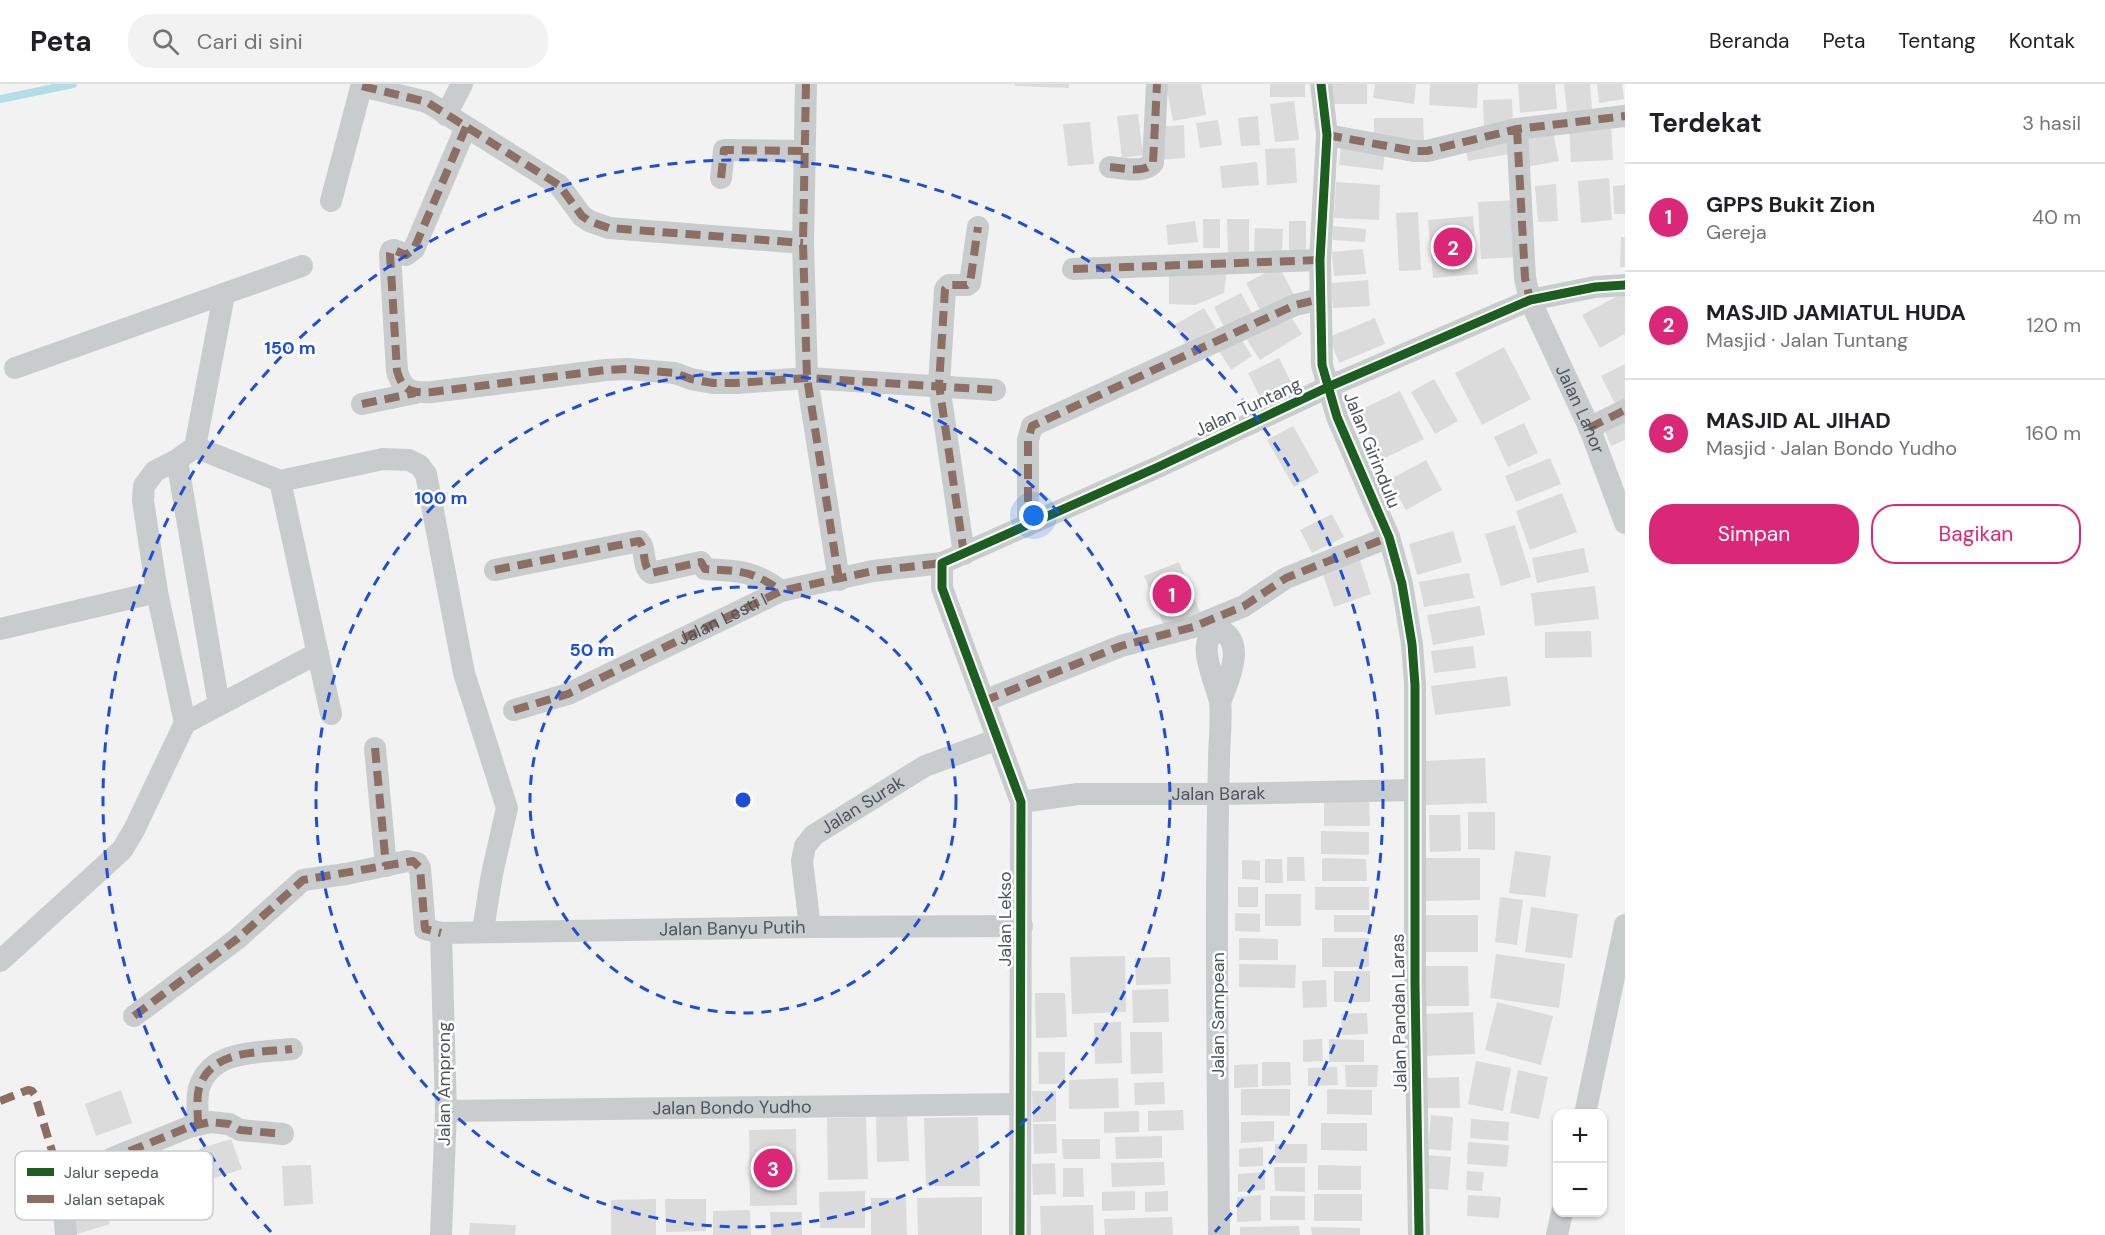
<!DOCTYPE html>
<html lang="id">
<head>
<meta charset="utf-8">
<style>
  body { margin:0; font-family:"DM Sans",sans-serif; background:#f2f2f2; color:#202124 }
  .controls { position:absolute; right:18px; bottom:18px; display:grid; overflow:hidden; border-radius:12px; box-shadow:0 2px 4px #0004 }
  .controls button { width:54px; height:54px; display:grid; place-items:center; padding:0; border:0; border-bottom:2px solid #e0e0e0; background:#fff; color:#202124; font:30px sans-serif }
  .you { position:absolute; left:1034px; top:432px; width:21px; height:21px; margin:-15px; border:4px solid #fff; border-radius:50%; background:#1a73e8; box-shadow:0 0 0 9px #1a73e833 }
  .badge { display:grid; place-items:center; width:39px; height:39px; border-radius:50%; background:#db2777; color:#fff; font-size:20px; font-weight:700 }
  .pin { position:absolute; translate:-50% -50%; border:3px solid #fff; box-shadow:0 2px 6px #0006 }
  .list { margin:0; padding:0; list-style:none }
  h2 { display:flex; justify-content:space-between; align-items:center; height:78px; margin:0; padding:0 24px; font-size:26px }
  h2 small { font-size:20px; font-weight:400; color:#757577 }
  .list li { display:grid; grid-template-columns:39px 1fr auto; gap:18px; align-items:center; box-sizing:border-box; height:108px; padding:0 24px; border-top:2px solid #e0e0e0 }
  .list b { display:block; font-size:22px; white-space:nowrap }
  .list p { margin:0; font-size:20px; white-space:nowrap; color:#757577 }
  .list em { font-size:20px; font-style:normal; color:#757577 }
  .actions { display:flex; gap:12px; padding:18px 24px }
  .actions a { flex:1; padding:14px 0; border:2px solid #db2777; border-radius:24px; text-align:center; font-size:21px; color:#db2777 }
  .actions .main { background:#db2777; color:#fff }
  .icon { flex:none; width:33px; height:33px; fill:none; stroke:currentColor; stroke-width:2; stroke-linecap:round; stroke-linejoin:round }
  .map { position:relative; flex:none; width:1625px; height:1151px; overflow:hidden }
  header { display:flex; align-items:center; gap:36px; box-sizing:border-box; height:84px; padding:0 30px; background:#fff; border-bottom:2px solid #e0e0e0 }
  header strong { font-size:28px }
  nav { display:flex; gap:33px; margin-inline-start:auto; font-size:21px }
  .search { width:420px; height:54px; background:#f2f2f2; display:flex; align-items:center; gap:15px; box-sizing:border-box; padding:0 21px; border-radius:24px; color:#757577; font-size:22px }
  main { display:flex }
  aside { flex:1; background:#fff }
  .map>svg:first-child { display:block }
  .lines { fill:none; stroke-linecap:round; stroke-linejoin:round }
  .stream { stroke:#b3dde7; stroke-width:8 }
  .building { fill:#dbdbdc }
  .street { stroke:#c9cccd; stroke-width:22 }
  .quiet { stroke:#8d6e63; stroke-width:8; stroke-dasharray:15 8; stroke-linecap:butt }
  .cycleway-casing { stroke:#fff; stroke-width:13 }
  .cycleway { stroke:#1b5e20; stroke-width:9 }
  .ring { fill:none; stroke:#1d4ed8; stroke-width:3; stroke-dasharray:10 8 }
  .labels { text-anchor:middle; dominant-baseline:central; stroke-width:5; stroke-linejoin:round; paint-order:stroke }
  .street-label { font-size:18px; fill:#4b545c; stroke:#fff }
  .key { fill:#fff; stroke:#c9ccce; stroke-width:1.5 }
  .key-label { font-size:16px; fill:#4b545c }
  .centre { fill:#1d4ed8; stroke:#fff; stroke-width:3 }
  .ring-label { font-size:18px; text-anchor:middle; font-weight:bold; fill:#1d4ed8; stroke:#fff; stroke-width:5; stroke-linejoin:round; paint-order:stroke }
</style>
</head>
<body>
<header>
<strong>Peta</strong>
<div class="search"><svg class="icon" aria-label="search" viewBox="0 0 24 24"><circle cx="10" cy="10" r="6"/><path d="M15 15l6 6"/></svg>Cari di sini</div>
<nav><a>Beranda</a><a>Peta</a><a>Tentang</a><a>Kontak</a></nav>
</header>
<main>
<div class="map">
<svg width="1625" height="1151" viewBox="0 0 1625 1151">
  <rect width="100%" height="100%" fill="#f2f2f2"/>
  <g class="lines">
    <path class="stream" d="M0,15l73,-15"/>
  </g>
  <path class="building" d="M1015,0h54v4l-54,-2z
    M1166,0h35l5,31 -33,6z
    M1270,0h35v13h-35z
    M1329,0h38v20h-37z
    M1375,0h41l-2,20 -41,-6z
    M1430,0h48l-1,24 -48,-3z
    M1518,0h37l2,25 -37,4z
    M1564,0h26l2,25 -25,3z
    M1597,0h25l2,15 -25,4z
    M1512,15l1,27 -29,1 -1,-27z
    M1294,17l5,39 -24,2 -5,-38z
    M1138,30l5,41 -21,3 -5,-42z
    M1258,32l2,29 -19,1 -3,-28z
    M1374,34h49l1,24 -50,1z
    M1218,36l4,25 -22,3 -4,-25z
    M1090,38l4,42 -26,2 -5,-42z
    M1611,38l2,38 -42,2 -2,-37z
    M1184,41l1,33 -26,2 -2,-33z
    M1552,43l7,34 -33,6 -7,-34z
    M1513,52l3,17 -48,8 -3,-16z
    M1341,62l44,5 -2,19 -44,-5z
    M1295,64l2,35 -30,2 -2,-36z
    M1257,78l2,23 -37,3 -2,-22z
    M1609,94l3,42 -31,3 -3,-42z
    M1336,98l44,3 -1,35 -45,-2z
    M1556,100l2,37 -20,1 -3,-36z
    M1625,101v29h-11l-1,-28z
    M1517,116l3,57 -39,2 -3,-57z
    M1418,128l3,58 -22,1 -3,-58z
    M1473,132l5,58 -45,4 -5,-58z
    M1203,135h17v29h-17z
    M1227,135h22v37h-21z
    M1195,137l3,21 -30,3 -2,-20z
    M1289,137h17v30h-17z
    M1333,142l33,3 -1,13 -32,-2z
    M1255,144l28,1 -1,24 -28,-1z
    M1621,153h4v30h-5z
    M1363,165l3,25 -32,2 -2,-24z
    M1279,182l15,29 -33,17 -15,-29z
    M1169,185l58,1 -3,23 -29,12 -26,-1z
    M1368,196l2,26 -37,2 -2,-25z
    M1625,208v42l-25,14 -18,-33z
    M1241,209l12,22 -28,14 -11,-22z
    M1204,224l12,20 -30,17 -12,-20z
    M1289,230l13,20 -42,26 -13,-20z
    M1375,234l10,26 -46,19 -10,-26z
    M1240,253l12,19 -21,14 -12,-19z
    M1504,263l27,52 -49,26 -27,-52z
    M1279,274l13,26 -31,15 -13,-26z
    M1625,280v40l-8,4 -16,-32z
    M1434,295l24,42 -23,13 -24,-42z
    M1400,307l24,48 -43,21 -23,-49z
    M1625,330v26l-14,6 -9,-22z
    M1524,339l14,30 -30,14 -14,-30z
    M1293,342l26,46 -25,15 -27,-47z
    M1550,374l11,26 -45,18 -11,-26z
    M1426,376l16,30 -36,20 -17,-30z
    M1562,409l15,39 -47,18 -14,-39z
    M1332,430l12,23 -32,16 -12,-23z
    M1515,441l16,52 -30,9 -16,-52z
    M1453,447l9,31 -45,13 -8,-31z
    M1584,464l5,24 -52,11 -5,-25z
    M1358,470l13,40 -37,13 -14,-41z
    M1179,478l21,50 -36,14 -20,-50z
    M1469,489l5,25 -50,9 -5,-25z
    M1595,502l4,33 -64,7 -4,-33z
    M1480,522l5,29 -52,10 -6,-30z
    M1591,547l1,26 -47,1v-26z
    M1473,562l3,22 -42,5 -3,-22z
    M1507,592l4,30 -76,9 -4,-29z
    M1485,674l2,45 -61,2 -1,-44z
    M1324,716h45l1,26h-46z
    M1468,728h27v38l-27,-1z
    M1429,731h31l1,36 -31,1z
    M1321,747l48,1v23l-48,-1z
    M1515,767l36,5 -6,41 -36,-4z
    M1287,773h17l1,24h-18z
    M1322,774l44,1 1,22h-45z
    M1423,774h57v42l-57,1z
    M1265,775h17l1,24h-18z
    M1242,776l18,1v19l-18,-1z
    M1238,803h20v20h-20z
    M1315,803h54v23h-54z
    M1265,810h36v32h-36z
    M1500,813l23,3 -6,45 -22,-3z
    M1531,823l47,7 -6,44 -47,-6z
    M1235,829l25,1v18l-25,-1z
    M1334,831h36v17h-36z
    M1424,831h54v37h-54z
    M1239,854l39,1v21h-39z
    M1322,854h47v29h-47z
    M1496,870l69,10 -6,44 -69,-10z
    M1125,872l1,56 -54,2 -2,-57z
    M1170,873l1,27 -35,1 -1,-27z
    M1239,880l57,1 -1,23 -56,-1z
    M1423,882h45l1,40h-45z
    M1334,887h36v31h-36z
    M1326,896l1,27 -24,1 -1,-27z
    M1168,905l1,33 -36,1 -1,-33z
    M1035,909h30l2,44 -31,1z
    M1497,918l56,14 -12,49 -56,-15z
    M1473,928l2,42 -50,2 -2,-42z
    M1367,929l1,21 -26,1 -1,-21z
    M1121,938l1,41 -27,1 -1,-41z
    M1130,948h32l1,41 -32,1z
    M1322,955l1,22 -20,1v-22z
    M1329,955l35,1v22h-35z
    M1038,968h27v32h-26z
    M1476,977l35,7 -8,43 -35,-7z
    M1262,978h28l1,23 -29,1z
    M1258,980v23l-24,1v-23z
    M1345,981h33l-1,22h-31z
    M1337,983l1,18 -30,1v-18z
    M1518,986l30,7 -9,42 -29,-6z
    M1459,993l1,31h-33l-1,-30z
    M1118,994l1,30 -50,1v-29z
    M1164,998l1,22 -30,1 -1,-22z
    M1241,1005h49v27l-49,-1z
    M1327,1005l45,1v25l-45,-1z
    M121,1006l11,33 -36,13 -11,-32z
    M1032,1007h24v30l-23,1z
    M1183,1026l1,20 -36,1v-20z
    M1139,1027v21l-35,1v-21z
    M1431,1031l22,2 -2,34 -23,-2z
    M876,1032h31l2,45 -32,1z
    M866,1033l2,62 -40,1 -1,-62z
    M978,1033l2,69h-54l-2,-68z
    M1471,1035l38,3 -1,19 -38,-3z
    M1274,1037v20l-33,2v-21z
    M1321,1039h46v28l-46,-1z
    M1033,1040h23l1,29 -23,1z
    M796,1045l1,76 -47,1 -1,-76z
    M1162,1052v22l-46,1 -1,-22z
    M231,1055l11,30 -33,11 -10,-31z
    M1062,1055h38v20h-37z
    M1468,1058l41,3 -2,22 -40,-3z
    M1275,1060h32v19h-32z
    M1263,1063v19l-24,1v-18z
    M1425,1071l26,2 -3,33 -26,-2z
    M1164,1078l1,23 -53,2 -1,-24z
    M1055,1079l1,31 -23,1 -1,-31z
    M311,1081l2,39 -29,2 -2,-40z
    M1318,1081l43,1v24h-43z
    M1274,1083h31v25l-30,-1z
    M1063,1084h20l1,29h-21z
    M1467,1087l17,1 -2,19 -16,-1z
    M1265,1088v18l-27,2v-18z
    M99,1107l11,33 -33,10 -10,-33z
    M865,1107v37h-45l-1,-36z
    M1135,1107v19l-33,1v-19z
    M1168,1107v20l-23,1v-20z
    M1314,1110h48v27h-48z
    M1261,1111v26l-24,1v-25z
    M1468,1111l33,2 -2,21 -32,-2z
    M1270,1112h35v24h-35z
    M982,1113v38h-64l-1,-37z
    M871,1114h35l1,37h-36z
    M656,1115v36h-45v-35z
    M665,1115h41v32l-40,1z
    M1093,1121l1,30h-53l-1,-29z
    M750,1126l1,25h-38v-24z
    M770,1128h32v23h-31z
    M1172,1133l1,18h-68l-1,-16z
    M470,1139l46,2 -1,10h-46z
    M1299,1142l1,9h-60v-8z
    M1311,1143l49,1v7h-48z"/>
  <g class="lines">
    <g class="street">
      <path d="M806,0l-3,159 4,135 32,202"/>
      <path d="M1321,0l6,51 -7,125 2,105 15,52 52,120 13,47 10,60 3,41v298l4,252"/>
      <path d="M362,2l65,16 132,83 23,31 7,5 20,7 194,15"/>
      <path d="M446,31l16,-31"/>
      <path d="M466,43l-52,122 -8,6 -12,-5 -3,1 -1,3 7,117c6,21 15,22 35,21l174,-22 21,-1 48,4 16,6 22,4h23l71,-5 188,12"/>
      <path id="s1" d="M1517,45l8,149 5,22 60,129 35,94"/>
      <path d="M1327,51l87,16h13l90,-22 108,-13"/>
      <path d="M1110,83c13,1 34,7 43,-4l4,-79"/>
      <path d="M721,94l3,-28 80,1"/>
      <path d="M331,117l31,-117"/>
      <path d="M1073,185l247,-9"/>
      <path d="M15,284l287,-102"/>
      <path d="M362,320l53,-11"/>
      <path d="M1589,344l36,-18"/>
      <path d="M195,363l85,34 103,-22 26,1 10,5 7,9 38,199 43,135 -15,66 -9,56"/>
      <path d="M177,376l42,245"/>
      <path d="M280,397l51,233"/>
      <path d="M1028,441v-85l4,-14 263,-121 25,-6"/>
      <path d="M964,470l-25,-169 6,-96 4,-4h18l3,-2 8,-56"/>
      <path d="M495,486l144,-29c8,9 2,23 12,32l50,-11 4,7c34,2 47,1 76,22"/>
      <path d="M0,545l157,-37"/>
      <path d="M984,617l137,-55 72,-19 51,-21 42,-28 103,-41"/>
      <path id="s2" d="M514,626l54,-16 213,-103 92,-20 69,-8"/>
      <path d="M185,639l-28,-131 -14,-91 1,-15 11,-15 22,-11 18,-13 29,-152"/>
      <path d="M375,664l11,118"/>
      <path id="s3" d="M1021,718l57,-8h140l197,-4"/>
      <path id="s4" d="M810,843l-8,-66 3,-15 9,-11 111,-69 73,-27"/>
      <path d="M0,877l122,-111 12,-20 51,-107 133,-70"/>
      <path id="s5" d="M134,932l103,-77 66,-59 43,-6 61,-13 10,2 3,5 5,61 16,4 369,-6 212,-1"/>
      <path id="s6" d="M446,1027l574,-7"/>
      <path d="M1585,1030l40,-189"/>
      <path d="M198,1041c0,-12 -2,-25 1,-37 12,-39 60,-35 93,-39"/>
      <path d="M66,1151l-4,-51 53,-27 74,-30 21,-5 19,2 11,6 43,4"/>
      <path d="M441,1151l5,-124 -5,-178"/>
      <path d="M1020,1151l1,-433 -79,-214v-25l216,-96 170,-80 202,-87 65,-13 30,-2"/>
      <path d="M1219,1151c-1,-158 -4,-316 0,-474 0,-18 3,-40 1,-59 -3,-19 -29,-65 1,-72 26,15 6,52 -1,73"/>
      <path d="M1557,1151l5,-23"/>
    </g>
    <path class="quiet" d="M806,0l-3,159 4,135 32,202
      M362,2l65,16 132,83 23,31 7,5 20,7 194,15
      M466,43l-52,122 -8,6 -12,-5 -3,1 -1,3 7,117c6,21 15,22 35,21l174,-22 21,-1 48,4 16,6 22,4h23l71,-5 188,12
      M1517,45l8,149 5,22 6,-2
      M1327,51l87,16h13l90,-22 108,-13
      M1110,83c13,1 34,7 43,-4l4,-79
      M721,94l3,-28 80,1
      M1073,185l247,-9
      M362,320l53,-11
      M1589,344l36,-18
      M1028,441v-85l4,-14 263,-121 25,-6
      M964,470l-25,-169 6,-96 4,-4h18l3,-2 8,-56
      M495,486l144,-29c8,9 2,23 12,32l50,-11 4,7c34,2 47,1 76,22
      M984,617l137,-55 72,-19 51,-21 42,-28 103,-41
      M514,626l54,-16 213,-103 92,-20 69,-8
      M375,664l11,118
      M134,932l103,-77 66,-59 110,-19 7,7 5,61 16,4
      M0,1017l28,-11 4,1 3,4 27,89 53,-27 74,-30 21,-5 19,2 11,6 43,4
      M198,1041c0,-12 -2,-25 1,-37 12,-39 60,-35 93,-39"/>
    <g class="cycleway-casing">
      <path id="cycleway" d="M1321,0l6,51 -7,125 2,105 15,52 52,120 13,47 10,60 3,41v298l4,252
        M1020,1151l1,-433 -79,-214v-25l216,-96 170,-80 202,-87 65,-13 30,-2"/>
    </g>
    <use href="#cycleway" class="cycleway"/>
  </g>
  <g class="ring">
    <circle cx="743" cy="716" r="213"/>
    <circle cx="743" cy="716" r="427"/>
    <path d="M271 1148A640 640 0 1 1 1215 1148"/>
  </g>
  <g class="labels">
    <g class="street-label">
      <text transform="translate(1248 323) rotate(-25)">Jalan Tuntang</text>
      <text stroke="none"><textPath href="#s1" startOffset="292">Jalan Lahor</textPath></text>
      <text transform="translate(1372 366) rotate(68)">Jalan Girindulu</text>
      <text stroke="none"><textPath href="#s2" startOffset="228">Jalan Lesti I</textPath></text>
      <text stroke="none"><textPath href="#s3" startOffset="198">Jalan Barak</textPath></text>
      <text stroke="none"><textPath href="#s4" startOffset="153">Jalan Surak</textPath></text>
      <text transform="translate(1005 835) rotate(-90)">Jalan Lekso</text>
      <text stroke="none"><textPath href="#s5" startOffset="708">Jalan Banyu Putih</textPath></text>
      <text transform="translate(1399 929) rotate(-91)">Jalan Pandan Laras</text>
      <text transform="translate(1218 931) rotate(-90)">Jalan Sampean</text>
      <text transform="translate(444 1000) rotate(-90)">Jalan Amprong</text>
      <text stroke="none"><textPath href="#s6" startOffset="286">Jalan Bondo Yudho</textPath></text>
    </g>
  </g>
  <rect x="15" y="1067" width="198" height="69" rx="9" class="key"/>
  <rect x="27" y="1084" width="27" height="8" fill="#1b5e20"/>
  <rect x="27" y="1111" width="27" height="8" fill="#8d6e63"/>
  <g class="key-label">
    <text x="64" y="1094">Jalur sepeda</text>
    <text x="64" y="1121">Jalan setapak</text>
  </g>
  <circle cx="743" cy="716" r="9" class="centre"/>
  <g class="ring-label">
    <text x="290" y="270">150 m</text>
    <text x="441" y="420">100 m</text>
    <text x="592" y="572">50 m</text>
  </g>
</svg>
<div class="controls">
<button>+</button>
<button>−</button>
</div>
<div class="you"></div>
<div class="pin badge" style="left:1172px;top:510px">1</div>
<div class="pin badge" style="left:1453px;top:163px">2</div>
<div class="pin badge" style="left:773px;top:1084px">3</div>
</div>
<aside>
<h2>Terdekat<small>3 hasil</small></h2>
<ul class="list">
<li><span class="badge">1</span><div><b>GPPS Bukit Zion</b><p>Gereja</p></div><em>40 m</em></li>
<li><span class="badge">2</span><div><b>MASJID JAMIATUL HUDA</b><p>Masjid · Jalan Tuntang</p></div><em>120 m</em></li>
<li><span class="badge">3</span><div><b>MASJID AL JIHAD</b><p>Masjid · Jalan Bondo Yudho</p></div><em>160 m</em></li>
</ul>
<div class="actions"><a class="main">Simpan</a><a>Bagikan</a></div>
</aside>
</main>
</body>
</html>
